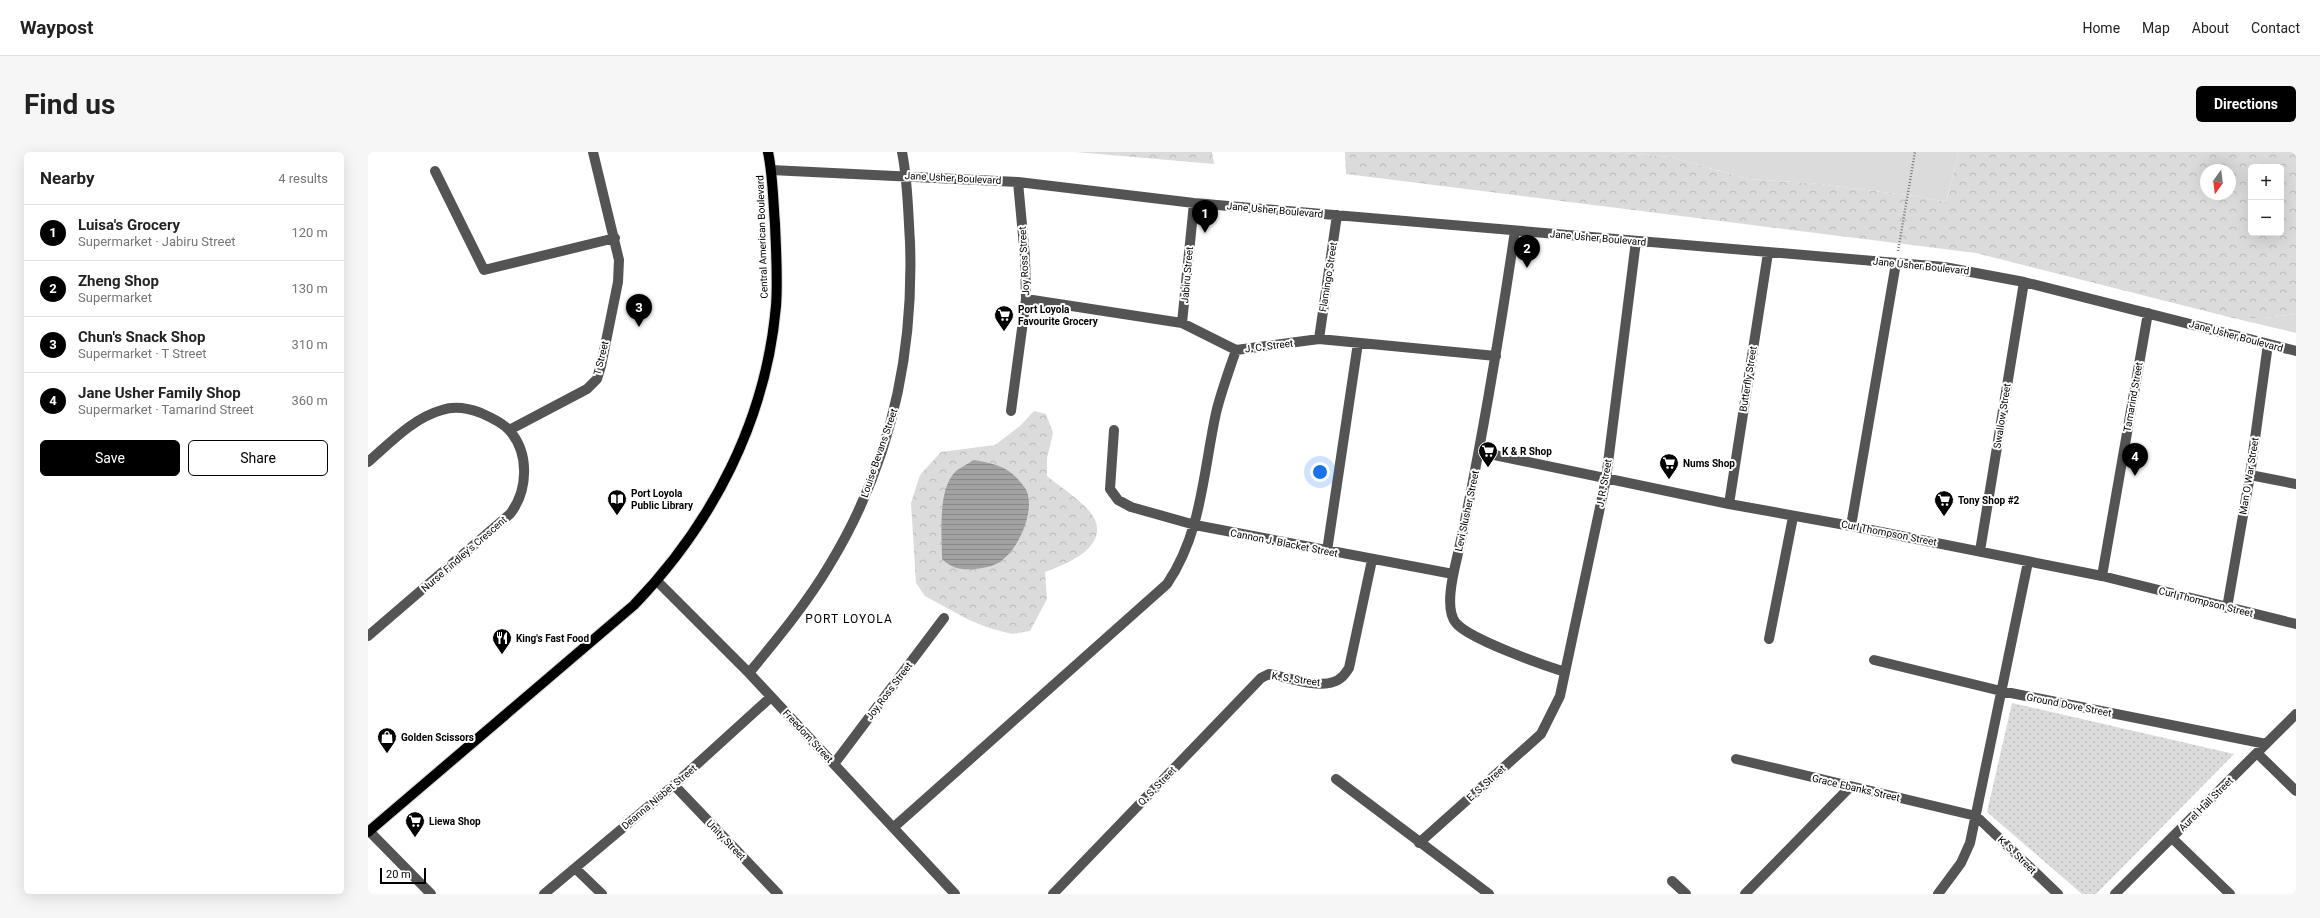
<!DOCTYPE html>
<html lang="en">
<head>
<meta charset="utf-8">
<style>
  body { margin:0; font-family:Roboto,sans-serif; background:#f6f6f6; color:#222 }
  .controls { position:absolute; right:12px; top:12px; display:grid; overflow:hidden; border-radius:6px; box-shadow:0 4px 16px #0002 }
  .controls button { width:36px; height:36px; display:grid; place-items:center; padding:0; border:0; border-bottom:1px solid #e0e0e0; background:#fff; color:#222; font:20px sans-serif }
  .compass { position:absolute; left:1832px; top:12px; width:36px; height:36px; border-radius:50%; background:#fff; box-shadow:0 4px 16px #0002; rotate:194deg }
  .scale { position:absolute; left:12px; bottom:10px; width:46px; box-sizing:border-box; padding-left:4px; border:2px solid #000; border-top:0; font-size:11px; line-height:14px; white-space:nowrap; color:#000; -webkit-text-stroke:3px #fff; paint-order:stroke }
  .you { position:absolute; left:952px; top:320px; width:14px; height:14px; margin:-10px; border:3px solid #fff; border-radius:50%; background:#1a73e8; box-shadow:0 0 0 6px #1a73e833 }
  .badge { display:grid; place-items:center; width:26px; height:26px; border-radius:50%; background:#000; color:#fff; font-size:13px; font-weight:700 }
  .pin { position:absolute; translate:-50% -33px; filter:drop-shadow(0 1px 2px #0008) }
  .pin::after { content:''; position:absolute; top:21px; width:14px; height:12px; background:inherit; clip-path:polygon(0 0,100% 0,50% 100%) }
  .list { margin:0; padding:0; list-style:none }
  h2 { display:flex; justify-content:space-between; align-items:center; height:52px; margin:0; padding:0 16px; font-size:17px }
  h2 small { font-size:13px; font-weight:400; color:#767676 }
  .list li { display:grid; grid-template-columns:26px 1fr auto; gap:12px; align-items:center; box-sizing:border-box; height:56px; padding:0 16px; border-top:1px solid #e0e0e0 }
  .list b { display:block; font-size:15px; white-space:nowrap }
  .list p { margin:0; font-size:13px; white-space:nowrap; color:#767676 }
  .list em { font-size:13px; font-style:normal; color:#767676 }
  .actions { display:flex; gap:8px; padding:12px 16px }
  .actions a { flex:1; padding:9px 0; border:1px solid #000; border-radius:6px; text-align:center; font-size:14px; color:#000 }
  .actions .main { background:#000; color:#fff }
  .map { position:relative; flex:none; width:1928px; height:742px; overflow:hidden; border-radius:6px }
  header { display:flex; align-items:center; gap:24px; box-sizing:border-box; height:56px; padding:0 20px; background:#fff; border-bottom:1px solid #e0e0e0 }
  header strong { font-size:19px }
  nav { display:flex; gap:22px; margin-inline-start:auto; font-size:14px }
  .intro { display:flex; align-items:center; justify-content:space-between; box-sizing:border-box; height:96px; padding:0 24px }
  h1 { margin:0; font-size:28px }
  .button { padding:10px 18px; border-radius:6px; background:#000; color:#fff; font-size:14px; font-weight:700 }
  main { display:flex; gap:24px; padding:0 24px }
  aside { flex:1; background:#fff; border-radius:6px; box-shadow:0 4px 16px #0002 }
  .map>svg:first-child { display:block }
  .green { fill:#dbdbdb }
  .forest { fill:url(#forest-crowns); fill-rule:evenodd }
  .park { fill:url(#park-dots) }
  .water { fill:url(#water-rules) }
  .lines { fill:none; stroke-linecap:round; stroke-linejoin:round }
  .major-casing { stroke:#dbdbdb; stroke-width:12 }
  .path { stroke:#767676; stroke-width:2.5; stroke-dasharray:1 2; stroke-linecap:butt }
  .minor { stroke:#545454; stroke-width:10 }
  .major { stroke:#000; stroke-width:10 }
  .labels { text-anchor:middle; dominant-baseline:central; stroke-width:4; stroke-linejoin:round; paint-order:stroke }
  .street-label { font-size:10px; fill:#000; stroke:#fff }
  .poi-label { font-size:10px; font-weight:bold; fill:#000; stroke:#fff; text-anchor:start }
  .quarter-label { font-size:12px; letter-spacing:1px; fill:#000; stroke:#fff }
</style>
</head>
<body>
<header>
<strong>Waypost</strong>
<nav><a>Home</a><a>Map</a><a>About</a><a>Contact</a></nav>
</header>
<div class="intro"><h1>Find us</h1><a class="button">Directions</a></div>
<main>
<aside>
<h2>Nearby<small>4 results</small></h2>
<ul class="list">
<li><span class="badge">1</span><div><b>Luisa's Grocery</b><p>Supermarket · Jabiru Street</p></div><em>120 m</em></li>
<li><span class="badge">2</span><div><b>Zheng Shop</b><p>Supermarket</p></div><em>130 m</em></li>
<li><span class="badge">3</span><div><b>Chun's Snack Shop</b><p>Supermarket · T Street</p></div><em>310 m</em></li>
<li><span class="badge">4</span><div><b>Jane Usher Family Shop</b><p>Supermarket · Tamarind Street</p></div><em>360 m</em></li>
</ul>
<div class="actions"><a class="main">Save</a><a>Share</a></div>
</aside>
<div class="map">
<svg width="1928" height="742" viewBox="0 0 1928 742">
  <defs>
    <pattern id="forest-crowns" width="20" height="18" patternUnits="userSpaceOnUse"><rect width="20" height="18" fill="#dbdbdb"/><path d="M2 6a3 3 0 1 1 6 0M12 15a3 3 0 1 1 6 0" fill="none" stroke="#bababa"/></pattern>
    <pattern id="park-dots" width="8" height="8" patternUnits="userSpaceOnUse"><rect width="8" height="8" fill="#dbdbdb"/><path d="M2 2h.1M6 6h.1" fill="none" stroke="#bababa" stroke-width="1.8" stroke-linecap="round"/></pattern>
    <pattern id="water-rules" width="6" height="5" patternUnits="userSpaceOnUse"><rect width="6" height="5" fill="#a2a2a2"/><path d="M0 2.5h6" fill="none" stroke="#8a8a8a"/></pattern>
  </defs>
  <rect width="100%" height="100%" fill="#fff"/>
  <path class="green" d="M1243,0h348l-13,50 -31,-6 -105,-13 -62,-4 -77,-22z
    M1928,162v19l-63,-15h32z"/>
  <path class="forest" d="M708,0h136l2,12z
    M977,0h266l60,5 77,22 62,4 105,13 31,6 13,-50h337v162l-31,4h-32l-257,-65 -630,-79zM1883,15h30v66h-30zM1838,18h24v24h-24z
    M666,259l12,3 7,19 -6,25v18c13,11 42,29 48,44 12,29 -31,45 -50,52l2,27 -17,32 -18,3 -23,-6 -20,-8 -44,-24 -9,-13 -5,-80 9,-28 21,-23 54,-7 25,-19z"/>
  <path class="park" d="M1644,551l222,51 -138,140h-14l-95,-82z"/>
  <path class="water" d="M606,308c10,2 24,4 33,10 6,3 18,16 20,22 8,21 -10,62 -31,72 -6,3 -13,4 -21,5 -14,1 -22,0 -33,-10 0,-24 -5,-70 14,-88 5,-4 12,-7 18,-11z"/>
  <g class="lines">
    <g class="major-casing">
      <path id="major" d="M0,680l266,-227c79,-82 132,-185 142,-299 2,-27 0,-55 -1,-82 -2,-24 -2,-48 -7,-72"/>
    </g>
    <path class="path" d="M1530,99l17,-99"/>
    <path class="minor" d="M403,18l247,12 176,21 750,64 80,15 272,69
      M67,19l49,99 131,-32
      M1147,79c-16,107 -33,213 -56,318 -4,18 -16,59 -3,74 13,16 87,42 109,49
      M658,147l156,24 54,27 83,-11 177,17
      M814,171l12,-120
      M951,187l18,-124
      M643,259l15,-112 -1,-42 -7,-75
      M141,278l78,-41 10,-10 4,-13 17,-84 1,-22 -26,-108
      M746,278l-4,59 8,11 13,7 64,18 258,49
      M1112,300l249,52 122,22 251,50 194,48
      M0,310c22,-19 45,-44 74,-52 12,-4 26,-2 39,3 9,4 21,9 28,17 21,23 19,61 1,84l-142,122
      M1882,323l46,9
      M1361,352l39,-251
      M1483,374l45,-263
      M959,399l31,-208
      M1612,399l44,-269
      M1734,424l46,-263
      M289,429l92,92 206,221
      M1859,456l23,-133 18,-131
      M1401,487l24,-122
      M1506,508l127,31 265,53
      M381,521c29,-35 58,-70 81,-109 60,-99 84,-208 80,-322 -2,-30 -2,-60 -8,-90
      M1889,601l39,38
      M1368,607l240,57 82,78
      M466,612l110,-146
      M968,627l153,115
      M306,633l104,109
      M526,675l273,-243c35,-52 36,-111 49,-171 5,-21 13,-42 20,-63
      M1,679l62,63
      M1804,686l58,56
      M1051,691l122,-109 19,-38 46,-217 30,-238
      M207,716l27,26
      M1304,729l14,13
      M176,742l130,-109 97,-88
      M685,742l208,-216 8,-4c15,3 50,14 64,8 8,-2 12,-8 16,-14l23,-108
      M1377,742l105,-107
      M1570,742l23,-31 9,-20 58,-281
      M1747,742l181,-180"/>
    <use href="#major" class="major"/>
  </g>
  <defs>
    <g id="supermarket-pin" transform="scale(1)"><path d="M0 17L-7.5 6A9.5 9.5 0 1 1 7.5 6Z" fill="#000" stroke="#fff"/><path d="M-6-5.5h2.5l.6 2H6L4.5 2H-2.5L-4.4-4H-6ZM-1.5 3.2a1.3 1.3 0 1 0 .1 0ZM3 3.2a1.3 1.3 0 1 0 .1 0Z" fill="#fff"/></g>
    <g id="library-pin" transform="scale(1)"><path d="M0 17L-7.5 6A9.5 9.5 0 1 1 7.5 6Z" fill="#000" stroke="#fff"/><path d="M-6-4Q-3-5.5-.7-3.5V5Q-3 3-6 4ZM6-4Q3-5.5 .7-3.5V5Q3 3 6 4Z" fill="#fff"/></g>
    <g id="restaurant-pin" transform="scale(1)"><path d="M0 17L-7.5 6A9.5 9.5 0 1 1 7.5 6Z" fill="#000" stroke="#fff"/><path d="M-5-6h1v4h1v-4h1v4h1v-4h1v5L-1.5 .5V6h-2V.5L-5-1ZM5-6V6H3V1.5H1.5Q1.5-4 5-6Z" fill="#fff"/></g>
    <g id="shop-pin" transform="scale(1)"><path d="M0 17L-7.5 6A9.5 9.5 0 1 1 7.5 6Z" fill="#000" stroke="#fff"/><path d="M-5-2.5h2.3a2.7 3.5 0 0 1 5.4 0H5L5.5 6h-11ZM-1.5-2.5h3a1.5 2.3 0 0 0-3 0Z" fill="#fff"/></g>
  </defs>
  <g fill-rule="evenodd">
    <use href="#supermarket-pin" x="636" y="163"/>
    <use href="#supermarket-pin" x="1120" y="299"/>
    <use href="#supermarket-pin" x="1301" y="311"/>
    <use href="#library-pin" x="249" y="347"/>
    <use href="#supermarket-pin" x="1576" y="348"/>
    <use href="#restaurant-pin" x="134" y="486"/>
    <use href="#shop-pin" x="19" y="585"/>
    <use href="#supermarket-pin" x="47" y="669"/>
  </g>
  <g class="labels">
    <g class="street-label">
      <text transform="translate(585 26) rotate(3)">Jane Usher Boulevard</text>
      <text transform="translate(907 58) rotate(5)">Jane Usher Boulevard</text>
      <text transform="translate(394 85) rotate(-92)">Central American Boulevard</text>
      <text transform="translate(1230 86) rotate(5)">Jane Usher Boulevard</text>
      <text transform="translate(656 109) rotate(-93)">Joy Ross Street</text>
      <text transform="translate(1553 114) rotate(6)">Jane Usher Boulevard</text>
      <text transform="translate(819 123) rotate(-85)">Jabiru Street</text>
      <text transform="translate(960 125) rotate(-81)">Flamingo Street</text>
      <text transform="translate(1868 184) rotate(15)">Jane Usher Boulevard</text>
      <text transform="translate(901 194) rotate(-7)">J. C. Street</text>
      <text transform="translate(233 206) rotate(-76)">T Street</text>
      <text transform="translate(1380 227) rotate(-81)">Butterfly Street</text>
      <text transform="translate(1765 245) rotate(-80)">Tamarind Street</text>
      <text transform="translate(1634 264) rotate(-81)">Swallow Street</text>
      <text transform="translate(511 301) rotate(-71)">Louise Bevans Street</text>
      <text transform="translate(1881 324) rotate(-81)">Man O War Street</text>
      <text transform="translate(1236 331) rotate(-80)">J. R. Street</text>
      <text transform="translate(1099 359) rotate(-78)">Levi Slusher Street</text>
      <text transform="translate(1521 381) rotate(11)">Curl Thompson Street</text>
      <text transform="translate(916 391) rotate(11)">Cannon J. Blacket Street</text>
      <text transform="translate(96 402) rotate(-41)">Nurse Findley's Crescent</text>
      <text transform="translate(1838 450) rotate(14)">Curl Thompson Street</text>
      <text transform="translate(928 527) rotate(8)">K. S. Street</text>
      <text transform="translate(521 539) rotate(-53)">Joy Ross Street</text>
      <text transform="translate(1701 553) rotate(11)">Ground Dove Street</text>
      <text transform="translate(440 584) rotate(47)">Freedom Street</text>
      <text transform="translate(1118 631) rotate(-42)">E. S. Street</text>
      <text transform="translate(789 634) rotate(-46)">Q. S. Street</text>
      <text transform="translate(1488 636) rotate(13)">Grace Ebanks Street</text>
      <text transform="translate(291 645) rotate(-40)">Deanna Nisbet Street</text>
      <text transform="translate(1838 652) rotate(-45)">Aurel Hall Street</text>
      <text transform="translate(358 688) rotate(46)">Unity Street</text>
      <text transform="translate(1649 703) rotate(44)">K. S. Street</text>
    </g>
    <g class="poi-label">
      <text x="650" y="157">Port Loyola<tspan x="650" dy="12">Favourite Grocery</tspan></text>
      <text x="1134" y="299">K &amp; R Shop</text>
      <text x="1315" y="311">Nums Shop</text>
      <text x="263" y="341">Port Loyola<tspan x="263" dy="12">Public Library</tspan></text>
      <text x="1590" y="348">Tony Shop #2</text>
      <text x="148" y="486">King's Fast Food</text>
      <text x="33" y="585">Golden Scissors</text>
      <text x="61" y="669">Liewa Shop</text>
    </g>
    <g class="quarter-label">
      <text x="481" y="467">PORT LOYOLA</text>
    </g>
  </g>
</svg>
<div class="controls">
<button>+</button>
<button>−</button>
</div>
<svg class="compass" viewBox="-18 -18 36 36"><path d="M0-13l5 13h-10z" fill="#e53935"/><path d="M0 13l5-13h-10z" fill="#767676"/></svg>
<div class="scale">20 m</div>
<div class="you"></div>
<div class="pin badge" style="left:837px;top:81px">1</div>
<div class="pin badge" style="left:1159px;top:116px">2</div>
<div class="pin badge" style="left:271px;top:175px">3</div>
<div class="pin badge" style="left:1767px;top:324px">4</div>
</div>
</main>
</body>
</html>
